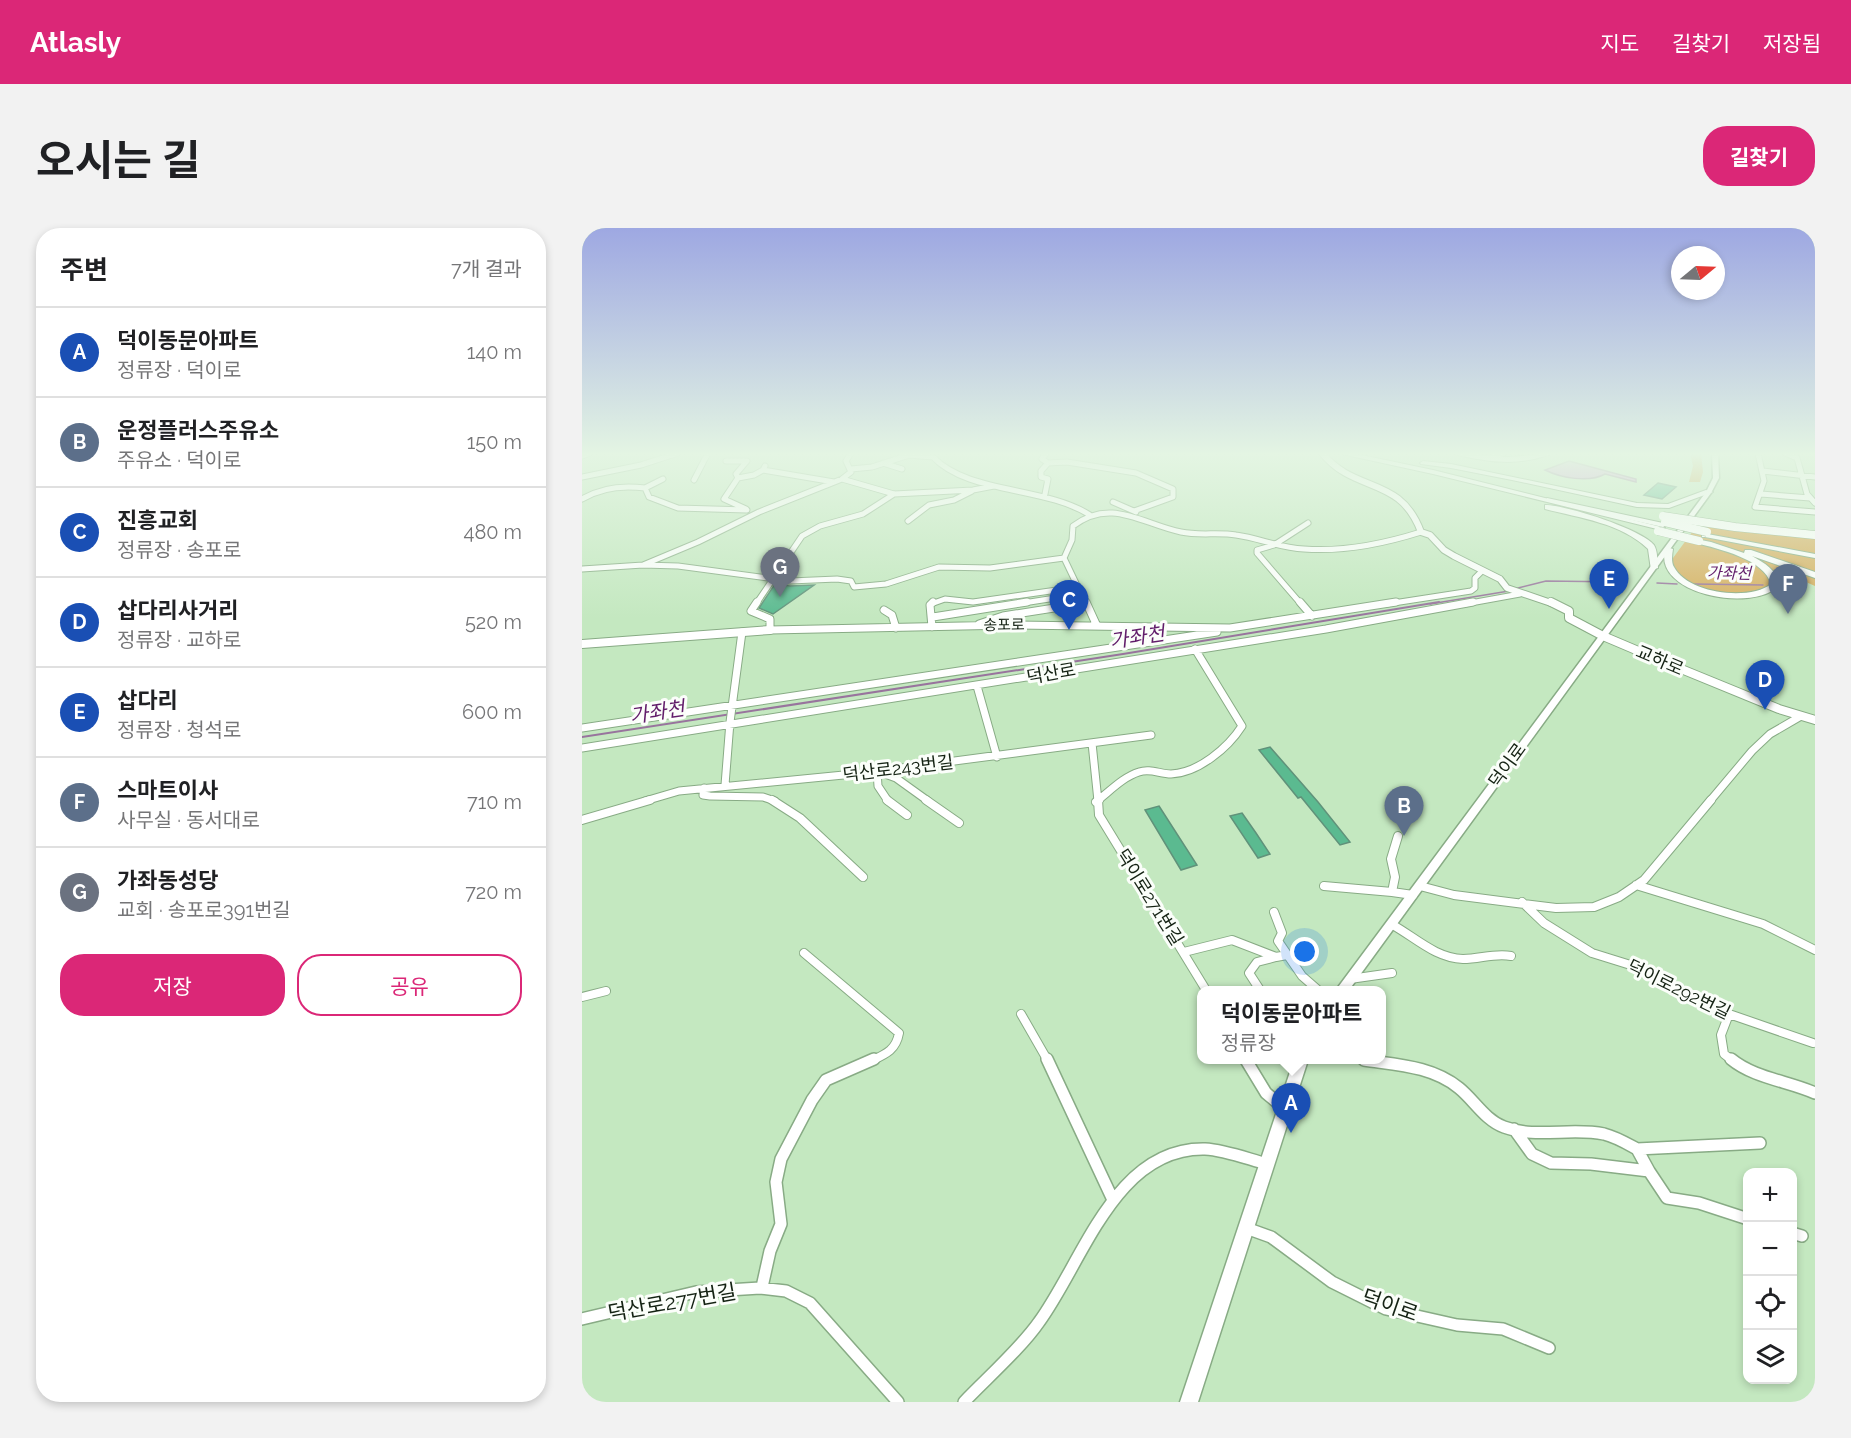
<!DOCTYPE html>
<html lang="ko">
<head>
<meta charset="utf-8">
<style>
  body { margin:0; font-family:Raleway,"Noto Sans KR",sans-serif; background:#f2f2f2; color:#202124 }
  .controls { position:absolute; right:18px; bottom:18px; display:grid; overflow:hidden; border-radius:12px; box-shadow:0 3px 9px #0003 }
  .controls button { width:54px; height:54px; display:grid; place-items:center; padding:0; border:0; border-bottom:2px solid #e0e0e0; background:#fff; color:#202124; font:30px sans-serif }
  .compass { position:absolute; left:1089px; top:18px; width:54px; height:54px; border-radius:50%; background:#fff; box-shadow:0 3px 9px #0003; rotate:71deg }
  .you { position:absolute; left:723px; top:724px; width:21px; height:21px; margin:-15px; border:4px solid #fff; border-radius:50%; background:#1a73e8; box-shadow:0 0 0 9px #1a73e833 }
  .badge { display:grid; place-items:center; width:39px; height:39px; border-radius:50%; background:#db2777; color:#fff; font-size:20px; font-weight:700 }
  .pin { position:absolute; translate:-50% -50px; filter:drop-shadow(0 2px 3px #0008) }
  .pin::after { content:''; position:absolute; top:32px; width:21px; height:18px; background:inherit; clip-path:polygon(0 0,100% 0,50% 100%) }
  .popup { position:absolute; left:615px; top:758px; width:189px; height:78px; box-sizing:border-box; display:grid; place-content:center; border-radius:12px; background:#fff; filter:drop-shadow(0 2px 4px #0005); font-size:20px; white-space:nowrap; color:#757577 }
  .popup b { font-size:22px; color:#202124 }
  .popup::after { content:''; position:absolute; left:50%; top:100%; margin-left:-12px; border:12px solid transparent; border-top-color:#fff }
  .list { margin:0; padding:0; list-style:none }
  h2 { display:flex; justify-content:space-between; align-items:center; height:78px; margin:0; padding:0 24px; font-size:26px }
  h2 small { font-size:20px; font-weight:400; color:#757577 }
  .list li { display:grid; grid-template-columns:39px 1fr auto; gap:18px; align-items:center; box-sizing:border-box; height:90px; padding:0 24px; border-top:2px solid #e0e0e0 }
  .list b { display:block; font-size:22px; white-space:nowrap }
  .list p { margin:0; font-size:20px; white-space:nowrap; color:#757577 }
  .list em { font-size:20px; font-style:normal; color:#757577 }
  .actions { display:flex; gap:12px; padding:18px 24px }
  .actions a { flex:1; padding:14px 0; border:2px solid #db2777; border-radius:24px; text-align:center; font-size:21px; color:#db2777 }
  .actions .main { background:#db2777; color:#fff }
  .icon { flex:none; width:33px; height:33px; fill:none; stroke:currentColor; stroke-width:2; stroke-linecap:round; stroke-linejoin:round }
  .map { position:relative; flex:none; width:1233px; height:1174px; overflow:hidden; border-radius:24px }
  header { display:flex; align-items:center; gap:36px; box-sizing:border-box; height:84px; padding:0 30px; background:#db2777; color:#fff }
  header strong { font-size:28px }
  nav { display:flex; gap:33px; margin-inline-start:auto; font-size:21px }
  .intro { display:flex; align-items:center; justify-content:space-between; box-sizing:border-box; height:144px; padding:0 36px }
  h1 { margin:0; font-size:42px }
  .button { padding:15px 27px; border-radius:24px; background:#db2777; color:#fff; font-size:21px; font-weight:700 }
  main { display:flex; gap:36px; padding:0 36px }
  aside { flex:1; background:#fff; border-radius:24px; box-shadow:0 3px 9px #0003 }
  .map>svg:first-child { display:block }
  .green { fill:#d7ae5e }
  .forest { fill:#d0a756 }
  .water { fill:#d097d8; stroke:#98749d; stroke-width:1.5 }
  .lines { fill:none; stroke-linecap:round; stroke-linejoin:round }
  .stream-far1 { stroke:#98749d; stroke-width:1.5 }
  .stream { stroke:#98749d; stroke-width:2 }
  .building { fill:#5bba90; stroke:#60927a; stroke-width:1.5 }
  .minor-far3-casing { stroke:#88ab85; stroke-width:7 }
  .minor-far2-casing { stroke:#88ab85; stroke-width:9 }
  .minor-far1-casing { stroke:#88ab85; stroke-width:10 }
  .minor-casing { stroke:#88ab85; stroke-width:14 }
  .tertiary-far1-casing { stroke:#88ab85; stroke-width:8 }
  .tertiary-casing { stroke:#88ab85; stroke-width:10 }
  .secondary-casing { stroke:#88ab85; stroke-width:3 }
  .primary-casing { stroke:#88ab85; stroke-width:2 }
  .trunk-casing { stroke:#88ab85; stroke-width:2 }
  .minor-far3 { stroke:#fff; stroke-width:5 }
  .minor-far2 { stroke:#fff; stroke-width:7 }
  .minor-far1 { stroke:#fff; stroke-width:8 }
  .minor { stroke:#fff; stroke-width:11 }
  .tertiary-far1 { stroke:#fff; stroke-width:6 }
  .tertiary { stroke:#fff; stroke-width:8 }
  .secondary { fill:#fff; fill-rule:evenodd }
  .primary { fill:#fff; fill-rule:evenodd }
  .trunk { fill:#fff; fill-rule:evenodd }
  .primary-bridge-casing { stroke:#88ab85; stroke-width:9; stroke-linecap:butt }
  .trunk-bridge-casing { stroke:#88ab85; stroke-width:9; stroke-linecap:butt }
  .primary-bridge { stroke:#fff; stroke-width:8 }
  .trunk-bridge { stroke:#fff; stroke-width:8 }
  .labels { text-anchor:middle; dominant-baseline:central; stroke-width:6; stroke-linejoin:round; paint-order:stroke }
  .far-street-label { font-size:15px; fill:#142213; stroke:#fbfefa }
  .far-water-label { font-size:16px; font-style:italic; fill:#611c6a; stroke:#fbfefa }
  .street-label { font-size:18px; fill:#142213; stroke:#fbfefa }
  .water-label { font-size:20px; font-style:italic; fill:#611c6a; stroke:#fbfefa }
  .near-street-label { font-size:21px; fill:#142213; stroke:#fbfefa }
</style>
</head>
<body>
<header>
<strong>Atlasly</strong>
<nav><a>지도</a><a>길찾기</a><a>저장됨</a></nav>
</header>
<div class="intro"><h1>오시는 길</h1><a class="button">길찾기</a></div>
<main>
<aside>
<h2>주변<small>7개 결과</small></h2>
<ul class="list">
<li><span class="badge" style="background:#1a4fb4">A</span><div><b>덕이동문아파트</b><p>정류장 · 덕이로</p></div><em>140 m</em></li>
<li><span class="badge" style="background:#5c6f8a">B</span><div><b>운정플러스주유소</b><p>주유소 · 덕이로</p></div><em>150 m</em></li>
<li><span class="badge" style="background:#1a4fb4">C</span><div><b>진흥교회</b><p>정류장 · 송포로</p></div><em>480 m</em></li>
<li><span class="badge" style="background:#1a4fb4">D</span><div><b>삽다리사거리</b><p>정류장 · 교하로</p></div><em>520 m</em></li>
<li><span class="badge" style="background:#1a4fb4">E</span><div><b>삽다리</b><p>정류장 · 청석로</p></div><em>600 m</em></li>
<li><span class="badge" style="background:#5c6f8a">F</span><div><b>스마트이사</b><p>사무실 · 동서대로</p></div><em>710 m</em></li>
<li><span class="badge" style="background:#6b7280">G</span><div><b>가좌동성당</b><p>교회 · 송포로391번길</p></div><em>720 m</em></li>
</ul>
<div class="actions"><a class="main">저장</a><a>공유</a></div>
</aside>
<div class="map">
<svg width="1233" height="1174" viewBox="0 0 1233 1174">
  <rect width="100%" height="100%" fill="#c4e8c0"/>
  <path class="green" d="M1116,296l117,13v49l-27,-12 7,14c-7,-1 -17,-3 -24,-2 -7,2 -15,6 -23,7 -28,5 -60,-5 -77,-28l2,-7z"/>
  <path class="forest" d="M1108,225h11l2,19 -3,10h-11l4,-16z"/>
  <path class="water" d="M987,233l67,18v3l-31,-8c-16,9 -44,4 -60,-4z"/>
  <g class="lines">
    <path class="stream-far1" d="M1075,355l20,1
      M1112,356l69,1
      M1202,358h9
      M932,361l32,-8 78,1
      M848,376l79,-13"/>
    <path class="stream" d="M0,509l541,-83 316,-52"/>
  </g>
  <path class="building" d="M1076,255l18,4 -14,12 -18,-4z
    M193,356l15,2 24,-1 -41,29 -14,-6z
    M688,519l48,55 32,40 -10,3 -39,-48 -3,1 -39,-48z
    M577,578l38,59 -16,5 -36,-60z
    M660,585l14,20 14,21 -12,4 -28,-42z"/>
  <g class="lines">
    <g class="minor-far3-casing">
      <path id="minor-far3" d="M878,225c31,7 57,10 87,0
        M1176,225l6,28 -9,26 60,5
        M1203,225l12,5 10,36 8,9
        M0,228l8,-3
        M906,230l16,-5
        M144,233h21l-11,13 2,4 -14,21 22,10
        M301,235l19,6
        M466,235l19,-1 69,11 37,16v8l-39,14
        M183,238l-2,4 71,12
        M269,241l21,-2 37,-12 24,2c35,37 111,29 157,58
        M1181,243l52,6
        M0,249l59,-12 37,-12
        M156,250l16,-3 9,-5
        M260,251l52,15 79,-4 21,-4
        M112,252l14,-27
        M63,260l18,-9
        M463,266l3,-15 -7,-2v-6l7,-8 -6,-4 4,-6
        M1179,266l49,4
        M0,271c20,-12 40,-14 63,-11l4,9 29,11 69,2
        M531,274l23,10
        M326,293l21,-16 25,-5 18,-9
        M61,337l35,1 112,15 47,-2 14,2 3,6 32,-3 53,-17 51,1 74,-10
        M0,341l61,-4 55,-23 61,-30 83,-33 9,-7 -5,-11 5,-8
        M174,376l46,-68 18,-10 43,-12 31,-20
        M349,376l14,-5 28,3 105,-15
        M435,376l64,-10
        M498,376l6,-1
        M504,376l-22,-46 8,-18 1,-14c38,-29 69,-2 108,6 18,4 37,0 55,3 23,3 44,13 68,14 39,3 79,-5 117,-17
        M719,376l-44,-51v-3l17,-5 34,-22
        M805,376l84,-13 4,-3v-10l7,-7
        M883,376l55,-10"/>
    </g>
    <g class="minor-far2-casing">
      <path id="minor-far2" d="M175,374l-6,9 19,8v11l241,-5 219,3 166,-26
        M504,374l11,24
        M718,374l12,14
        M302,382l8,5 4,13
        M351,389l94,-15
        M397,396l24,-8 83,-13
        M350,399l-2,-22 3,-3
        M395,458l20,71
        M0,500l635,-96
        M510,515l6,58
        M0,520l744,-119 147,-27
        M143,557l5,-63 12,-90
        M122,560l-1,7 7,1 53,1 12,4
        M63,573l34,-10 185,-18 287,-38
        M306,573l-10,-15 -1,-15 19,7 32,23
        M515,573c13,-10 26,-24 42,-29 11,-4 21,2 32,2 27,-1 57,-26 71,-48l-47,-77
        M1128,573l42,-50 18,-17 31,-18"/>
    </g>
    <g class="minor-far1-casing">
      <path id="minor-far1" d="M190,572l28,18 63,59
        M305,572l20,15
        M344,572l33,23
        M516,572l1,15 107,175
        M514,574l3,-2
        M0,592l68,-20
        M816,608l-7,23 4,18 -3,15 21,3
        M1054,657l127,39 52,26
        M742,658l68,6
        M838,658l34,9 102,13 38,-1 25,-10 25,-17 67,-80
        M940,674l22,21 48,30 45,14 30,18 62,29 84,29
        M692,684l8,21 -4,8 24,35 16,14
        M809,696c24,13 44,34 72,35 17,0 31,-6 48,-3
        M602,724l48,-12 44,17 11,-2
        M222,725l95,80c-3,17 -13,21 -28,28
        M768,751l42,-6
        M678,762l-11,-17 8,-11 19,-5
        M0,769l24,-6
        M439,786l27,47
        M1147,786l-8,21 3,19 9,7
        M782,832l6,1"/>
    </g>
    <g class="minor-casing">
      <path id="minor" d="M465,831l66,141
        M1149,831c23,19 57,22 84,34
        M664,832l20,33 18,15
        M782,832c33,5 68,6 95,28 15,12 26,32 45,39 32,12 67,0 100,7 12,3 22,9 33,15l123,-6
        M932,901l18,25 19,9 40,1 58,7 -12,-22
        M1067,943l18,27 32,5 49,16
        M664,1000l25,9 61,45 54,27 71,16 46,4 46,19
        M1210,1005l10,3
        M180,1059l8,-36 11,-27 -5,-42 5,-23 31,-59 14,-20 48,-21
        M0,1091l114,-27 64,-4 26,3 24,12 88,99
        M382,1174c23,-24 57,-54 75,-80 44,-60 76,-175 166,-173 20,1 43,10 62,15"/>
    </g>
    <g class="tertiary-far1-casing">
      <path id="tertiary-far1" d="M740,225c33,41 78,22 99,79l9,3 14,15 10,6 46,23 7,9 47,16"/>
    </g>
    <g class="tertiary-casing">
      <path id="tertiary" d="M969,374l18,9v7l34,18 66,28 110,45 36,11
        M0,416l188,-14"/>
    </g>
    <g class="secondary-casing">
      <path id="secondary" d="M1130,225h6l1,25 -8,15 -362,497h-13l370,-498 7,-14z
        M712,832h14l-110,342h-18z"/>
    </g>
    <g class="primary-casing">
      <path id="primary" d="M965,270l116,25 4,2 -4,2 -113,-25 -4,-2z
        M1120,305l113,21v4l-110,-21h-3z"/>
    </g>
    <g class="trunk-casing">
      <path id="trunk" d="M755,225h15l81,17 232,58 -4,2 -228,-56z
        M841,233l28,3 186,39 31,1 38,-14 7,2 -44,16 -32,-1 -125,-27 -61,-12 -30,-4 -1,-1z
        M963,277c21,0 96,24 109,40 4,6 3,16 4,23l-7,2 -3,-21c-27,-26 -68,-31 -103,-40z
        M1114,311l15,3 33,11 1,-3h6l64,22v6l-63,-22c13,7 24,14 28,29 -27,29 -131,9 -114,-38l7,2c-1,6 -2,13 1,18 14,27 76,34 97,17 -7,-25 -52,-35 -75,-41z"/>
    </g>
    <use href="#minor-far3" class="minor-far3"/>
    <use href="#minor-far2" class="minor-far2"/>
    <use href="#minor-far1" class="minor-far1"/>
    <use href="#minor" class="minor"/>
    <use href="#tertiary-far1" class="tertiary-far1"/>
    <use href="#tertiary" class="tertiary"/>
    <use href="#secondary" class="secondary"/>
    <use href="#primary" class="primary"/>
    <use href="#trunk" class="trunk"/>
    <g class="primary-bridge-casing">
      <path id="primary-bridge" d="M1083,294l42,10"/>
    </g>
    <g class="trunk-bridge-casing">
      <path id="trunk-bridge" d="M1081,288l72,11 80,8
        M1076,303l41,10"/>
    </g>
    <use href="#primary-bridge" class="primary-bridge"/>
    <use href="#trunk-bridge" class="trunk-bridge"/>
  </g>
  <linearGradient id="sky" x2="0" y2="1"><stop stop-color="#9ea8e2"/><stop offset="0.58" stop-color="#e4f5e3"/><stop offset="1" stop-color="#e4f5e3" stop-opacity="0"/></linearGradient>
  <rect width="1233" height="390" fill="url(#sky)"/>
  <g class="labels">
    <g class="far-street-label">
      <text transform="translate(422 397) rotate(-1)">송포로</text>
    </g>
    <g class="far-water-label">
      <text transform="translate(1147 345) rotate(1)">가좌천</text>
    </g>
    <g class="street-label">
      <text transform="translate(1078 432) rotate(23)">교하로</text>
      <text transform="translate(469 445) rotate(-10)">덕산로</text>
      <text transform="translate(925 537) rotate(-54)">덕이로</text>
      <text transform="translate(316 540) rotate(-7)">덕산로243번길</text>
      <text transform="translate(568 669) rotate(58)">덕이로271번길</text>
      <text transform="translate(1097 761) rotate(26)">덕이로292번길</text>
    </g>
    <g class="water-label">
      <text transform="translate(555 409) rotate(-9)">가좌천</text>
      <text transform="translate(75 484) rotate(-9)">가좌천</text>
    </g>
    <g class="near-street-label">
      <text transform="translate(90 1074) rotate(-10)">덕산로277번길</text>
      <text transform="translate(808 1077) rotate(19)">덕이로</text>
    </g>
  </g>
</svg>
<div class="controls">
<button>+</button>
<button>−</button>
<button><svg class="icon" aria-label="locate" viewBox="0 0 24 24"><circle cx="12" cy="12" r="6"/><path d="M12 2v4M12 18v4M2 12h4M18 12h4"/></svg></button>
<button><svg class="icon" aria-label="layers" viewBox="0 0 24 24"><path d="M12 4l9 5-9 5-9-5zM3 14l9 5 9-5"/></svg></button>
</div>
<svg class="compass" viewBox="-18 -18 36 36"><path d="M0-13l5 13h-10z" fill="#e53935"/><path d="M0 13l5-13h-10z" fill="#757577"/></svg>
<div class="you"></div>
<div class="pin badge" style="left:709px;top:905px;background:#1a4fb4">A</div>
<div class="popup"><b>덕이동문아파트</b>정류장</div>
<div class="pin badge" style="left:822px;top:608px;background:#5c6f8a">B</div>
<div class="pin badge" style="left:487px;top:402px;background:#1a4fb4">C</div>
<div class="pin badge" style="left:1183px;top:482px;background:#1a4fb4">D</div>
<div class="pin badge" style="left:1027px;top:381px;background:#1a4fb4">E</div>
<div class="pin badge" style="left:1206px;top:386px;background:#5c6f8a">F</div>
<div class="pin badge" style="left:198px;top:369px;background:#6b7280">G</div>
</div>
</main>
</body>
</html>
